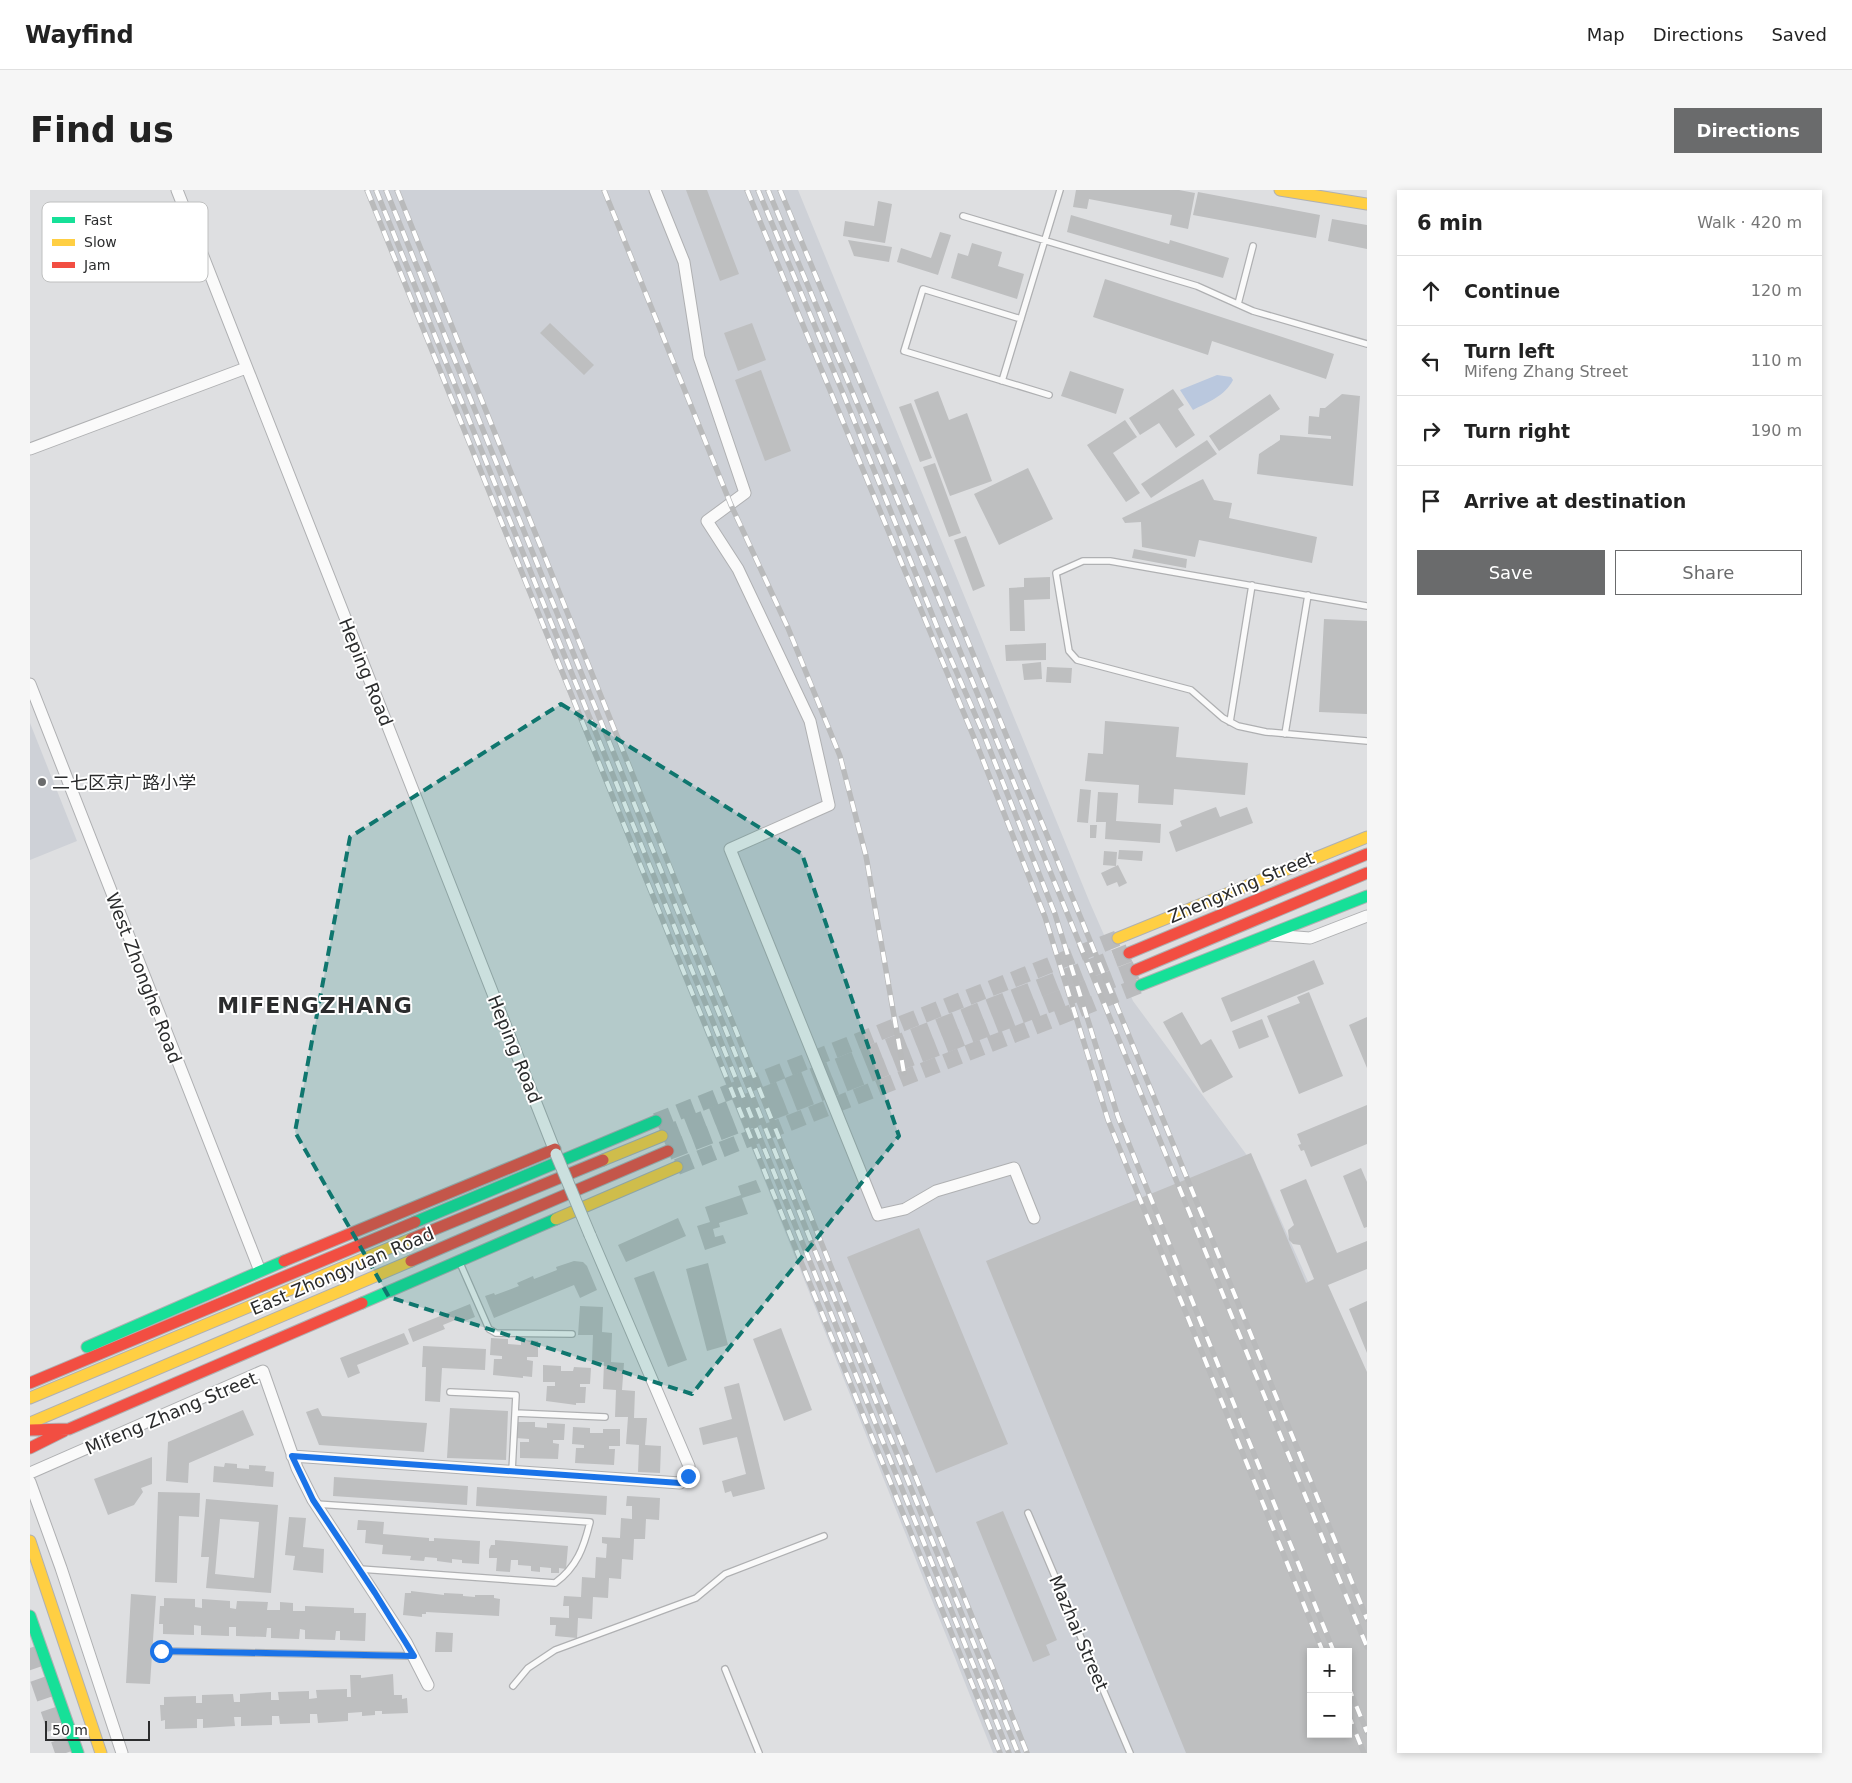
<!DOCTYPE html>
<html lang="en">
<head>
<meta charset="utf-8">
<style>
  body { margin:0; font-family:"DejaVu Sans","Noto Sans SC",sans-serif; background:#f6f6f6; color:#222 }
  .controls { position:absolute; right:15px; bottom:15px; display:grid; overflow:hidden; border-radius:0px; box-shadow:0 2px 8px #0003 }
  .controls button { width:45px; height:45px; display:grid; place-items:center; padding:0; border:0; border-bottom:1px solid #e0e0e0; background:#fff; color:#222; font:25px sans-serif }
  .scale { position:absolute; left:15px; bottom:12px; width:105px; box-sizing:border-box; padding-left:5px; border:2px solid #2b2c2d; border-top:0; font-size:14px; line-height:18px; white-space:nowrap; color:#2b2c2d; -webkit-text-stroke:4px #fff; paint-order:stroke }
  .stop { position:absolute; width:15px; height:15px; margin:-11px; border:4px solid #1a73e8; border-radius:50%; background:#fff }
  .stop.end { background:#1a73e8; border-color:#fff; box-shadow:0 1px 5px #0008 }
  .list { margin:0; padding:0; list-style:none }
  h2 { display:flex; justify-content:space-between; align-items:center; height:65px; margin:0; padding:0 20px; font-size:21px }
  h2 small { font-size:16px; font-weight:400; color:#767676 }
  .list li { display:grid; grid-template-columns:32px 1fr auto; gap:15px; align-items:center; box-sizing:border-box; height:70px; padding:0 20px; border-top:1px solid #e0e0e0 }
  .list b { display:block; font-size:19px; white-space:nowrap }
  .list p { margin:0; font-size:16px; white-space:nowrap; color:#767676 }
  .list em { font-size:16px; font-style:normal; color:#767676 }
  .actions { display:flex; gap:10px; padding:15px 20px }
  .actions a { flex:1; padding:11px 0; border:1px solid #6a6b6c; border-radius:0px; text-align:center; font-size:18px; color:#6a6b6c }
  .actions .main { background:#6a6b6c; color:#fff }
  .icon { flex:none; width:28px; height:28px; fill:none; stroke:currentColor; stroke-width:2; stroke-linecap:round; stroke-linejoin:round }
  .map { position:relative; flex:none; width:1337px; height:1563px; overflow:hidden; border-radius:0px }
  header { display:flex; align-items:center; gap:30px; box-sizing:border-box; height:70px; padding:0 25px; background:#fff; border-bottom:1px solid #e0e0e0 }
  header strong { font-size:24px }
  nav { display:flex; gap:28px; margin-inline-start:auto; font-size:18px }
  .intro { display:flex; align-items:center; justify-content:space-between; box-sizing:border-box; height:120px; padding:0 30px }
  h1 { margin:0; font-size:35px }
  .button { padding:12px 22px; border-radius:0px; background:#6a6b6c; color:#fff; font-size:18px; font-weight:700 }
  main { display:flex; gap:30px; padding:0 30px }
  aside { flex:1; background:#fff; border-radius:0px; box-shadow:0 2px 8px #0003 }
  .map>svg:first-child { display:block }
  .built { fill:#ced1d7; fill-rule:evenodd }
  .green { fill:#bac8de }
  .building { fill:#bebfc0; fill-rule:evenodd }
  .lines { fill:none; stroke-linecap:round; stroke-linejoin:round }
  .secondary-tunnel { stroke:#babbbd; stroke-width:16; stroke-dasharray:16 8; stroke-linecap:butt }
  .primary-tunnel { stroke:#babbbd; stroke-width:18; stroke-dasharray:18 9; stroke-linecap:butt }
  .highway-tunnel { stroke:#babbbd; stroke-width:21; stroke-dasharray:21 11; stroke-linecap:butt }
  .lane-casing { stroke:#afb0b2; stroke-width:8 }
  .street-casing { stroke:#afb0b2; stroke-width:13 }
  .fast-casing { stroke:#afb0b2; stroke-width:13 }
  .slow-casing { stroke:#afb0b2; stroke-width:13 }
  .jam-casing { stroke:#afb0b2; stroke-width:13 }
  .lane { stroke:#fafafa; stroke-width:5.5 }
  .street { stroke:#fafafa; stroke-width:11 }
  .fast { stroke:#16e098; stroke-width:11 }
  .slow { stroke:#ffcf43; stroke-width:11 }
  .jam { stroke:#f24e42; stroke-width:11 }
  .rail-casing { stroke:#b9babb; stroke-width:5.5 }
  .rail { stroke:#fff; stroke-width:4; stroke-dasharray:11; stroke-linecap:butt }
  .street-bridge-casing { stroke:#afb0b2; stroke-width:13; stroke-linecap:butt }
  .street-bridge { stroke:#fafafa; stroke-width:11 }
  .route { stroke:#1a73e8; stroke-width:6 }
  .marked { fill:#0f766e; fill-opacity:0.2; stroke:#0f766e; stroke-width:4; stroke-dasharray:10 6; stroke-linejoin:round }
  .poi-dot { fill:#6a6b6c; stroke:#fff; stroke-width:2 }
  .labels { text-anchor:middle; dominant-baseline:central; stroke-width:4; stroke-linejoin:round; paint-order:stroke }
  .street-label { font-size:18px; fill:#2b2c2d; stroke:#fff }
  .poi-label { font-size:18px; fill:#2b2c2d; stroke:#fff; text-anchor:start }
  .district-label { font-size:22px; font-weight:bold; letter-spacing:1px; fill:#2b2c2d; stroke:#fff }
  .key { fill:#fff; stroke:#bfc0c0; stroke-width:1 }
  .key-label { font-size:14px; fill:#2b2c2d }
</style>
</head>
<body>
<header>
<strong>Wayfind</strong>
<nav><a>Map</a><a>Directions</a><a>Saved</a></nav>
</header>
<div class="intro"><h1>Find us</h1><a class="button">Directions</a></div>
<main>
<div class="map">
<svg width="1337" height="1563" viewBox="0 0 1337 1563">
  <rect width="100%" height="100%" fill="#dedfe1"/>
  <path class="built" d="M335,0h433l292,713 43,98 127,172 54,122 53,458h-374l-231,-579zM1281,1462h37v82h-37z
    M0,533l47,118 -47,19z"/>
  <path class="green" d="M1187,185l14,2 2,3c-8,16 -25,22 -40,30l-13,-20z"/>
  <path class="building" d="M656,0h21l32,84 -19,7z
    M1046,0h103l16,3 -7,36 -18,-4 2,-10 -83,-16 -2,10 -14,-2z
    M1168,2l122,23 -4,23 -123,-23z
    M848,11l14,3 -7,39 -42,-7 2,-15 29,5z
    M1041,25l98,29 1,-4 59,18 -6,20 -156,-46z
    M1302,29l35,6v24l-39,-8z
    M910,42l11,3 -13,40 -41,-13 4,-14 30,10z
    M818,50l44,7 -3,15 -35,-6z
    M942,53l30,9 -4,14 26,8 -7,25 -66,-21 7,-25 10,3z
    M1075,89l229,75 -8,25 -114,-38 -4,14 -115,-38z
    M520,133l44,42 -10,10 -44,-42z
    M722,133l14,37 -28,11 -14,-38z
    M731,180l30,81 -26,10 -30,-81z
    M1040,181l54,18 -8,25 -55,-18z
    M1143,199l11,16 -6,4 17,26 -19,13 -17,-25 -19,12 -11,-17z
    M908,201l11,29 18,-7 25,68 -42,15 -36,-96z
    M1240,204l10,15 -61,42 -10,-15z
    M1312,204l18,2 -7,90 -96,-12 2,-20 21,-14v-5l51,4v-3l-23,-2 1,-18 10,1 1,-9h5z
    M881,213l21,55 -12,4 -21,-55z
    M1095,230l12,17 -24,16 27,40 -14,9 -39,-57z
    M1177,250l10,14 -66,44 -10,-14z
    M905,273l26,70 -12,4 -26,-70z
    M998,278l25,51 -54,26 -25,-51z
    M1173,289l11,21 18,3 -3,15 88,19 -5,26 -113,-23 -4,17 -53,-10 -1,-25 -16,1 -3,-5z
    M936,346l19,50 -12,5 -19,-51z
    M1104,359l53,10 -1,9 -54,-10z
    M1020,387v22l-26,1 1,31h-15l-1,-43 15,-1v-9z
    M1294,429l43,2v93l-48,-2z
    M1016,453v17l-40,1 -1,-16z
    M1011,472l1,17 -18,1 -2,-16z
    M1017,477l25,1 -1,15 -25,-1z
    M1075,531l74,6 -3,30 72,6 -3,32 -71,-6 -1,16 -35,-2 1,-18 -54,-4 3,-28 15,1z
    M1050,599l11,1 -3,33 -11,-1z
    M1068,602l20,1 -2,28 45,3 -1,19 -55,-4 1,-17h-10z
    M1186,617l4,10 27,-10 6,16 -77,29 -7,-20 13,-6 -2,-5z
    M1060,635h7l-1,13h-6z
    M1089,660l24,1 -1,10 -24,-2z
    M1074,661l13,1 -1,14 2,-1 9,18 -8,4 -2,-5 -10,4 -6,-13 15,-7 -13,-1z
    M1284,770l10,24 -93,38 -10,-24z
    M1279,802l34,84 -44,18 -32,-78 33,-13 -3,-6z
    M1152,822l19,33 10,-6 22,38 -30,16 -40,-71z
    M1337,827v51l-18,-43z
    M1232,829l7,18 -30,12 -7,-18z
    M1337,915v39l-56,23 -7,-17 -3,1 -3,-6 3,-1 -4,-10z
    M1221,963l55,130 8,-4 -14,-34 -7,-1 -4,-4 -1,-10 6,-5 -14,-35 26,-11 31,74 30,-12v28l-39,16 39,87v381h-181l-200,-492zM1281,1462h37v82h-37z
    M1331,978l6,14v45l-3,1 -21,-52z
    M726,990l5,12 -19,6 6,16 -29,9 1,4 -7,2 2,8 8,-2 3,8 -21,7 -8,-24 13,-4 -5,-15 36,-12 -3,-9z
    M648,1028l8,18 -60,26 -8,-17z
    M889,1038l89,216 -72,29 -89,-216z
    M544,1071l9,1 4,4 10,24 -17,8 -6,-13 -80,33 -9,-22 9,-3 1,2 24,-9 -2,-3 16,-7 1,3 23,-9 -1,-3z
    M678,1073l20,82 -21,6 -21,-82z
    M624,1081l33,89 -19,7 -34,-89z
    M1337,1111v52l-18,-44z
    M440,1114l5,13 -13,5 -2,-4 -17,7 2,4 -32,13 -5,-13z
    M550,1116l23,1 -1,25 10,1 -1,29 13,1 -2,27 13,1 -1,27h13l-2,27 16,1 -1,27 -22,-1 1,-27 -13,-1 2,-27h-13l1,-27 -13,-1 1,-27 -12,-1 1,-26h-15z
    M751,1138l31,82 -28,11 -31,-82z
    M374,1143l5,11 -52,21 3,8 -12,5 -8,-20z
    M461,1148l17,1v5l13,1v-5l17,1v16h-11v3l6,1 -1,16 -9,-1v2l-30,-3 1,-16h8v-3l-12,-1z
    M393,1156l63,3 -1,21 -43,-2 -2,34 -15,-1 1,-34h-4z
    M513,1175l18,1v5h12l1,-4 17,1 -1,16h-10v3h6l-1,16h-9v2l-30,-4 1,-15h8v-4h-12z
    M709,1193l26,106 -32,8 -2,-6 -6,2 -3,-12 24,-7 -9,-37 -34,8 -4,-17 33,-9 -8,-32z
    M288,1218l4,8 105,7 -3,29 -105,-7 -13,-33z
    M420,1218l58,3 -2,49 -59,-2z
    M213,1220l11,25 -65,28 -1,20 -22,-2 2,-39z
    M487,1232h18v5l12,1v-5l18,1 -1,16h-11v3l6,1 -1,15 -38,-1v-16h9v-3l-13,-1z
    M543,1237l17,1v5h13v-4h17v17h-11v3h6l-1,16 -39,-2 1,-15h8v-3l-12,-1z
    M122,1267v27l-11,4 2,4 -9,13 -26,10 -14,-36z
    M195,1273l12,1v4l12,1v-4l17,1 -1,5 9,1 -1,15 -60,-5 1,-16 10,1z
    M304,1287l134,9 -1,19 -134,-9z
    M447,1297l130,9 -1,19 -130,-9z
    M128,1302l42,1 -1,24 -20,-1 -2,67 -22,-1z
    M597,1306l33,2 -1,22 -13,-1 -1,20h-11l-1,21 -11,-1 -1,20 -12,-1 -1,20 -15,-1 -1,22 -14,-1 -1,20 -22,-2 1,-11h-6v-8l19,1v-12h-6l1,-10 17,1 1,-20 13,1 1,-21 10,1 1,-14 -5,-1v-6l18,1 1,-20 11,1v-13h-6z
    M176,1309l72,6 -7,88 -65,-5 3,-31h-8zM190,1329l39,3 -5,56 -39,-4z
    M973,1321l54,129 -11,5 4,10 -17,7 -57,-140z
    M259,1327l17,1 -3,29 21,2 -1,24 -30,-3 2,-14 -10,-1z
    M328,1330l26,2 -1,12 46,4v3h5v-3l46,3 -1,23 -17,-1v-3l-10,-1v4l-15,-2v-3l-12,-1 -1,4 -14,-1 1,-4 -29,-2 1,-9 -18,-2 1,-13h-9z
    M465,1350l73,6 -2,23 -7,-1v5h-8v-5l-11,-1v5l-9,-1v-5l-13,-1v-5h-7l-1,12 -14,-1 1,-13h-8v-8l2,-5h4z
    M381,1401l33,4v-2l19,1v2l12,1v-2h19v3l6,1 -1,17 -73,-4v2h-4v3l-19,-2 2,-22h6z
    M101,1404l25,2 -6,88 -24,-1z
    M134,1408l31,1v8l7,1v-9l28,2v7l6,1 1,-8 31,1 -1,8h13v-8l13,1v8h12v-5l49,2v5h12l-1,28 -25,-1v-9h-4l-1,9 -30,-1v-9l-5,-1 -1,10 -28,-1v-10h-4l-1,9 -30,-1v-9h-7v9l-28,-1v-9l-7,-1v10l-31,-1v-10h-4l1,-18h4z
    M406,1442l17,1 -1,19h-17z
    M363,1484l1,21h8v4l5,-1 1,15 -26,1v-3h-7v4l-13,1v-4l-14,1v8l-30,2 -1,-9h-7v9l-30,1 -1,-8h-7v9l-31,1v-9h-7l1,9 -32,2v-9h-6v9l-32,1v-9l-4,1 -1,-16h4v-8l32,-1v7h6v-8l31,-1 1,8h6v-8l31,-2v8h8l-1,-8 31,-1v8l8,-1 -1,-8 31,-1v8h4l-1,-22h11v3z"/>
  <g class="lines">
    <path class="secondary-tunnel" d="M626,931l462,-183
      M647,977l464,-182"/>
    <path class="primary-tunnel" d="M632,946l467,-183
      M638,961l468,-181"/>
    <path class="highway-tunnel" d="M0,1458l36,105"/>
    <g class="lane-casing">
      <path id="lane" d="M933,26l234,70 56,25 114,33
        M1208,114l15,-58
        M991,129l-98,-30 -19,62 145,44
        M972,191l58,-191
        M1337,416l-257,-45h-27l-27,12 13,78 8,9 114,30 32,28 15,8 28,6 101,9
        M1200,532l22,-137
        M1255,544l23,-139
        M430,1073l29,66 7,4 76,1
        M420,1202l66,3 -4,76
        M485,1223l90,4
        M286,1314l274,18c-6,25 -13,45 -35,61l-195,-14
        M998,1323l102,240
        M131,1461l252,5
        M695,1479l34,84
        M483,1496l15,-18 27,-18 141,-52 29,-24 99,-38"/>
    </g>
    <g class="street-casing">
      <path id="street" d="M147,0l379,964
        M625,0l29,72 15,95 46,136 -38,28 31,48 72,152 19,84 -99,44 148,366 27,-6 31,-18 78,-23 20,50
        M0,259l216,-81
        M0,494l230,587
        M1241,745l39,3 57,-22
        M262,1266l388,27 8,-7 1,-10 -99,-231
        M0,1283l233,-102 34,97 16,32 93,142 22,43
        M0,1292l31,86 61,185"/>
    </g>
    <g class="fast-casing">
      <path id="fast" d="M1111,795l226,-89
        M385,1032l241,-101
        M332,1113l194,-84
        M57,1157l197,-86
        M0,1426l48,137"/>
    </g>
    <g class="slow-casing">
      <path id="slow" d="M1250,0l87,14
        M1088,748l249,-101
        M573,970l59,-24
        M526,1029l121,-52
        M0,1208l381,-159
        M0,1233l381,-162
        M0,1351l71,212"/>
    </g>
    <g class="jam-casing">
      <path id="jam" d="M1099,763l238,-99
        M1106,780l231,-97
        M381,1049l192,-79
        M254,1071l271,-112
        M381,1071l257,-110
        M0,1193l385,-161
        M0,1240l39,-1 293,-126
        M0,1258l34,-17"/>
    </g>
    <use href="#lane" class="lane"/>
    <use href="#street" class="street"/>
    <use href="#fast" class="fast"/>
    <use href="#slow" class="slow"/>
    <use href="#jam" class="jam"/>
    <g class="rail-casing">
      <path id="rail" d="M337,0l633,1563
        M346,0l633,1563
        M356,0l632,1563
        M367,0l630,1563
        M574,0l127,315 57,123 52,128 26,100 38,217
        M717,0l228,550 70,177 63,203 215,532
        M728,0l87,208 95,236 44,101 71,179 63,203 216,535
        M738,0l174,417 425,1040
        M750,0l171,410 416,1019
        M1318,1496l19,46
        M1318,1524l16,39"/>
    </g>
    <use href="#rail" class="rail"/>
    <g class="street-bridge-casing">
      <path id="street-bridge" d="M526,964l34,81"/>
    </g>
    <use href="#street-bridge" class="street-bridge"/>
  </g>
  <g class="lines">
    <path class="route" d="M131,1461l253,5 -39,-63 -62,-93 -21,-44 388,27 8,-7"/>
  </g>
  <path class="marked" d="M531,514l241,150 97,282 -207,258 -303,-97 -94,-165 55,-295z"/>
  <circle class="poi-dot" cx="12" cy="592" r="5"/>
  <g class="labels">
    <g class="street-label">
      <text transform="translate(336 482) rotate(68)">Heping Road</text>
      <text transform="translate(1211 697) rotate(-23)">Zhengxing Street</text>
      <text transform="translate(114 788) rotate(69)">West Zhonghe Road</text>
      <text transform="translate(485 859) rotate(68)">Heping Road</text>
      <text transform="translate(312 1081) rotate(-23)">East Zhongyuan Road</text>
      <text transform="translate(141 1223) rotate(-23)">Mifeng Zhang Street</text>
      <text transform="translate(1049 1443) rotate(67)">Mazhai Street</text>
    </g>
    <g class="poi-label">
      <text x="22" y="592">二七区京广路小学</text>
    </g>
    <g class="district-label">
      <text x="285" y="815">MIFENGZHANG</text>
    </g>
  </g>
  <rect x="12" y="12" width="166" height="80" rx="8" class="key"/>
  <rect x="22" y="27" width="23" height="6" fill="#16e098"/>
  <rect x="22" y="49" width="23" height="7" fill="#ffcf43"/>
  <rect x="22" y="72" width="23" height="6" fill="#f24e42"/>
  <g class="key-label">
    <text x="54" y="35">Fast</text>
    <text x="54" y="57">Slow</text>
    <text x="54" y="80">Jam</text>
  </g>
</svg>
<div class="controls">
<button>+</button>
<button>−</button>
</div>
<div class="scale">50 m</div>
<div class="stop" style="left:131px;top:1461px"></div>
<div class="stop end" style="left:658px;top:1286px"></div>
</div>
<aside>
<h2>6 min<small>Walk · 420 m</small></h2>
<ul class="list">
<li><svg class="icon" aria-label="ahead" viewBox="0 0 24 24"><path d="M12 20V5M6 11l6-6 6 6"/></svg><div><b>Continue</b></div><em>120 m</em></li>
<li><svg class="icon" aria-label="left" viewBox="0 0 24 24"><path d="M17 20v-9H6M10 6l-5 5 5 5"/></svg><div><b>Turn left</b><p>Mifeng Zhang Street</p></div><em>110 m</em></li>
<li><svg class="icon" aria-label="right" viewBox="0 0 24 24"><path d="M7 20v-9h11M14 6l5 5-5 5"/></svg><div><b>Turn right</b></div><em>190 m</em></li>
<li><svg class="icon" aria-label="arrive" viewBox="0 0 24 24"><path d="M6 21V4h12l-3 4 3 4H6"/></svg><div><b>Arrive at destination</b></div></li>
</ul>
<div class="actions"><a class="main">Save</a><a>Share</a></div>
</aside>
</main>
</body>
</html>
